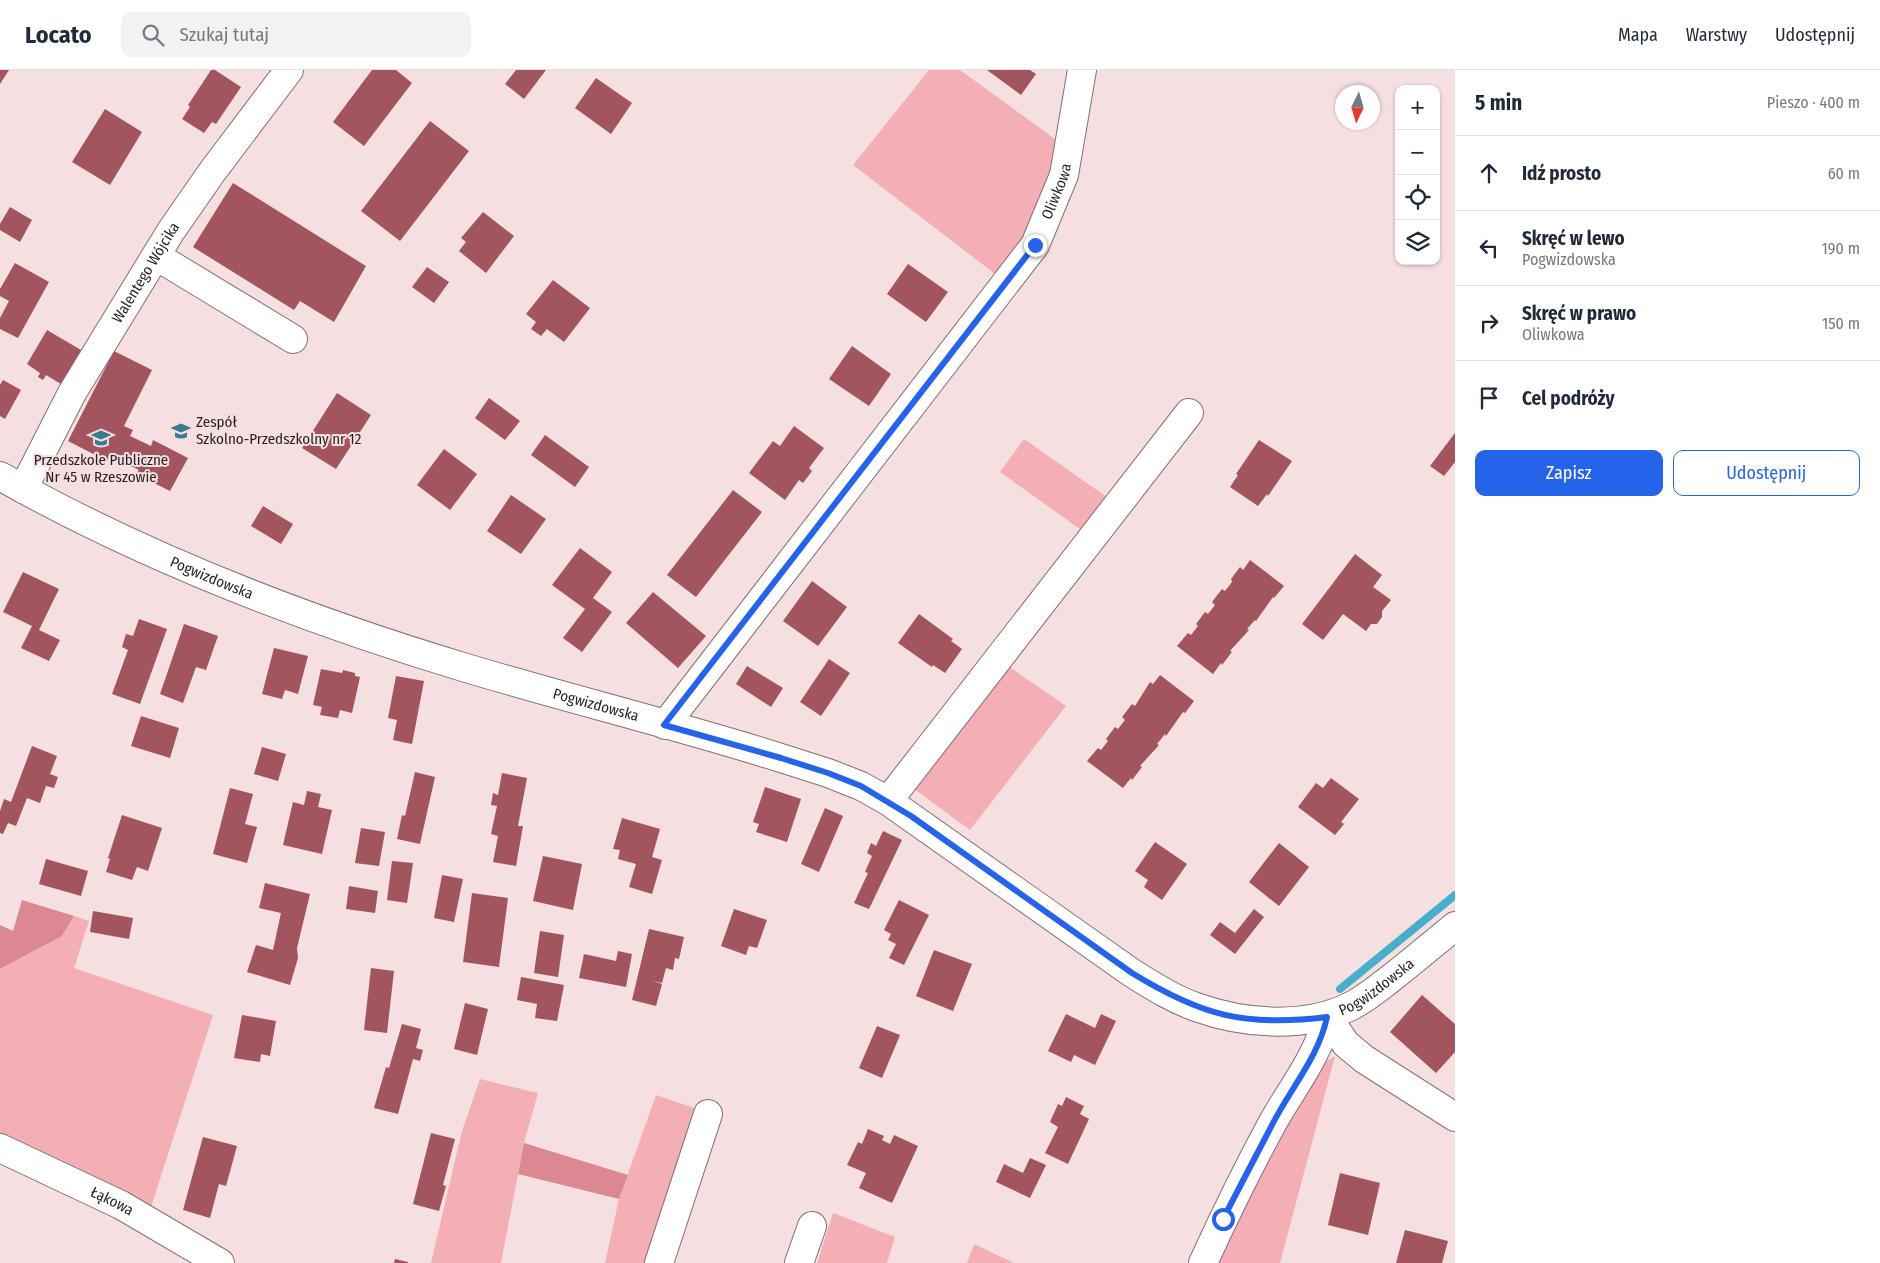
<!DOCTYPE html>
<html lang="pl">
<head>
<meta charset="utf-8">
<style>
  body { margin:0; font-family:"Fira Sans Condensed",sans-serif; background:#f2f2f3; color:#1f2937 }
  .controls { position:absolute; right:15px; top:15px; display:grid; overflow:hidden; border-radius:10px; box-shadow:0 1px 4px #0004 }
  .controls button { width:45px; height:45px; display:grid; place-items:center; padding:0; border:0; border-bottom:1px solid #e0e1e3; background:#fff; color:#1f2937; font:25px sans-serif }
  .compass { position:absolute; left:1335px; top:15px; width:45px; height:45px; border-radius:50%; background:#fff; box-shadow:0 1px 4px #0004; rotate:185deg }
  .stop { position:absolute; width:15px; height:15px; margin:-11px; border:4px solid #2563eb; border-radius:50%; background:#fff }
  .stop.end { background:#2563eb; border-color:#fff; box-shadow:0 1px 5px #0008 }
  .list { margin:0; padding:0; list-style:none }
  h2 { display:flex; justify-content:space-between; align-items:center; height:65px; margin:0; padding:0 20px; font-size:21px }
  h2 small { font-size:16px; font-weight:400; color:#747a83 }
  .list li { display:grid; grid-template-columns:32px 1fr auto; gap:15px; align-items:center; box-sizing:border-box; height:75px; padding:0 20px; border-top:1px solid #e0e1e3 }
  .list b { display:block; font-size:19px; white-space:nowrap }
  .list p { margin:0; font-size:16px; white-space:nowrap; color:#747a83 }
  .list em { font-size:16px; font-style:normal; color:#747a83 }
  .actions { display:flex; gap:10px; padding:15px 20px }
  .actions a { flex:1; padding:11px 0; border:1px solid #2563eb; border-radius:10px; text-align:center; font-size:18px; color:#2563eb }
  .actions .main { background:#2563eb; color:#fff }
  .icon { flex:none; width:28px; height:28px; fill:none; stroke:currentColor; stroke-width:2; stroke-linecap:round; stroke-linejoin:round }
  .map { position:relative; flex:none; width:1455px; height:1193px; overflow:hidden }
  header { display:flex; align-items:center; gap:30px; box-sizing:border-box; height:70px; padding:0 25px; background:#fff; border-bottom:1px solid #e0e1e3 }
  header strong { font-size:24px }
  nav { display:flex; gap:28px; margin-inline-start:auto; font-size:18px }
  .search { width:350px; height:45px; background:#f2f2f3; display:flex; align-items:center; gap:12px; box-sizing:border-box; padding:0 18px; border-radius:10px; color:#747a83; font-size:19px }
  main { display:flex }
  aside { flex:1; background:#fff }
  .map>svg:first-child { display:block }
  .green { fill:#f4aeb5 }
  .forest { fill:#dc8892 }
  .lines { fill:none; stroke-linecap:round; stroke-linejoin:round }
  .stream { stroke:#47afcc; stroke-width:8 }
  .building { fill:#a2545f }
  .minor-casing { stroke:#847072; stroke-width:30 }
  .minor { stroke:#fff; stroke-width:28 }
  .route { stroke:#2563eb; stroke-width:6 }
  .labels { text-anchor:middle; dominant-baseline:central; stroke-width:4; stroke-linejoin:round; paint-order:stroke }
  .street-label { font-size:15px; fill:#261e1f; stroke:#f5dfe0 }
  .poi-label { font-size:15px; fill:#261e1f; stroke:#f5dfe0; text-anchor:start }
</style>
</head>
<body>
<header>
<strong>Locato</strong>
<div class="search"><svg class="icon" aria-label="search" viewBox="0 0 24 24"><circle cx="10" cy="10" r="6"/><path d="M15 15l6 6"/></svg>Szukaj tutaj</div>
<nav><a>Mapa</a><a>Warstwy</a><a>Udostępnij</a></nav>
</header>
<main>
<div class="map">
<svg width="1455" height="1193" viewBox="0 0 1455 1193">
  <rect width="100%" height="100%" fill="#f5dfe0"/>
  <path class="green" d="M929,0h31l102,74 -22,76 -41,57 -146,-112z
    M1024,369l87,61 -24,34 -87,-62z
    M1008,596l58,40 -96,124 -57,-42z
    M74,846l15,5 -15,47 139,47 -63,195 -150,-70v-171l62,-33z
    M1335,986l-55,207h-64l66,-135 37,-62z
    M480,1009l58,14 -14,50 -23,120h-70l31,-132z
    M656,1025l41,14 -50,154h-42l14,-64z
    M833,1143l62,24 -8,26h-70z
    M974,1174l40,19h-47z"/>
  <path class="forest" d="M22,830l52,16 -12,20 -62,33v-44l13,6z
    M524,1073l104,32 -9,24 -101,-25z"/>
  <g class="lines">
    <path class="stream" d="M1340,919l115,-94"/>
  </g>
  <path class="building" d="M0,0h9l-9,14z
    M211,0h4l26,17 -25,37 -4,-2 -8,11 -22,-14 8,-12 -2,-2z
    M372,0h24l16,13 -48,63 -31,-24z
    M516,0h30l-22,29 -19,-15z
    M987,0h43l6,4 -15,21z
    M596,8l36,25 -21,31 -36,-26z
    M105,39l37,23 -32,53 -38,-23z
    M430,51l39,30 -69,90 -39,-30z
    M233,113l133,83 -32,56 -34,-21 -6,9 -101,-63z
    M10,137l22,13 -12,22 -20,-12v-6z
    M483,142l31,24 -28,37 -27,-22 7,-9 -5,-4z
    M15,193l34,19 -31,56 -18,-9v-11l9,-17 -9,-5v-7z
    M908,194l40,28 -22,30 -39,-28z
    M427,197l22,15 -15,21 -22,-16z
    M553,210l37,28 -26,34 -17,-13 -6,7 -10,-7 5,-7 -10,-8z
    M47,260l34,20 -20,34 -15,-9 -3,5 -5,-3 2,-4 -13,-9z
    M852,276l39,28 -22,32 -40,-27z
    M114,281l38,19 -28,56 9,4 -3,6 21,10 2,-6 35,18 -18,33 -34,-17 3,-4 -30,-15 -2,6 -39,-20z
    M3,310l18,10 -16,29 -5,-3v-31z
    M337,323l34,22 -35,54 -34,-21z
    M489,328l31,23 -15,19 -30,-22z
    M794,356l30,22 -15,20 3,3 -9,12 -4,-3 -14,20 -36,-27 24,-32 7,5z
    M1455,363v29l-11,14 -14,-10z
    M545,365l44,32 -14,20 -44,-32z
    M1259,370l33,21 -24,35 -1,-2 -9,12 -28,-19 8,-12 -2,-1z
    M444,379l33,25 -27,36 -33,-25z
    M733,420l29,22 -66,85 -29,-22z
    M511,425l35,24 -25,35 -34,-23z
    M263,436l30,18 -12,20 -30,-18z
    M580,478l32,24 -19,26 19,14 -30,40 -19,-14 22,-29 -33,-24z
    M1355,484l27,21 -9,12 18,13 -9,11v6l-5,7h-6l-5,7 -23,-17 -20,26 -21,-16z
    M1250,490l34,26 -10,12 -1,-1 -17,24 -1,-1 -8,9 2,1 -19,21 2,1 -10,13 -1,-2 -8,11 -36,-28 11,-13 3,2 7,-9 -2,-2 9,-12 3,2 7,-9 -3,-3 10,-13 3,2 7,-9 -1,-3 9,-12 3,3z
    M23,502l36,17 -20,41 21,10 -11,21 -28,-13 11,-22 -29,-14z
    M812,511l35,26 -29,39 -35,-25z
    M653,522l53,44 -28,32 -52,-45z
    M919,544l34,25 -2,2 11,8 -17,24 -12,-8 -1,2 -34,-24z
    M139,549l28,10 -27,75 -28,-10 16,-44 -6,-3 4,-13 7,2z
    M184,554l34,12 -12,34 -10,-3 -13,36 -23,-9z
    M274,578l34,8 -10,38 -13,-4 -3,9 -20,-5z
    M829,589l21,14 -29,43 -21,-14z
    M747,596l36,22 -12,19 -35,-23z
    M321,599l21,4 1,-3 12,3v3l5,1 -8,36 -12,-3 -2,8 -18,-3 2,-8 -9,-2z
    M1160,605l34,26 -9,12 -2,-1 -17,24 -1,-2 -8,10 2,1 -19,21 2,1 -10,13 -1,-2 -8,10 -36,-27 11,-13 3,2 7,-9 -2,-2 9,-12 3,2 7,-9 -3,-3 10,-13 3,2 15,-24 3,2z
    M396,606l28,5 -12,63 -19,-4 4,-20 -9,-2z
    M141,646l38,12 -9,30 -39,-12z
    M32,676l25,10 -7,18 8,3 -4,11 -8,-2 -6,17 -13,-5 -11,28 -8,-3 -5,11 -3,-1v-22l4,-12 7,3z
    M262,677l24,7 -8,27 -24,-7z
    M415,702l20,5 -15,67 -23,-5 5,-24 3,1z
    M502,703l25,5 -9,48h5l-7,40 -23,-4 5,-26 -7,-2 6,-28 -6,-1 2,-12 5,2z
    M1331,708l28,21 -18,23 3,2 -9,11 -37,-28 18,-24 7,5z
    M765,717l36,12 -14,43 -31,-10 3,-8 -6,-2z
    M230,718l23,6 -8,30 12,3 -10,36 -34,-9z
    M307,721l14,3 -3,13 14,3 -10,44 -39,-9 10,-43 11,3z
    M825,738l18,8 -24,56 -18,-8z
    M122,745l40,13 -14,43 -11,-4 -5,13 -26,-8 4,-13 -2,-1z
    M622,748l38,11 -8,28 10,3 -10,34 -23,-7 7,-23 -18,-5 2,-9 -7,-1z
    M361,758l24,4 -6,34 -24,-3z
    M883,761l19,9 -33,69 -15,-6 14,-30 -3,-1 7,-16 -5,-3 4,-10 5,3z
    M1155,772l32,22 -25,36 -18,-13 4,-7 -13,-9z
    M1279,773l30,24 -30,39 -30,-24z
    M543,786l39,8 -9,46 -40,-9z
    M46,789l42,12 -7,25 -42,-12z
    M392,791l21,2 -6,40 -20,-3z
    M442,805l21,4 -9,43 -20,-4z
    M265,813l45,11 -13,54 1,10 -8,27 -43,-13 9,-27 17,5 8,-37 -22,-5z
    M349,816l29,5 -3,22 -29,-4z
    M472,823l36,5 -9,69 -36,-5z
    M899,830l30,15 -25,50 -15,-7 7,-14 -8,-4 3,-6 -7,-4z
    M734,839l33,11 -10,28 -8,-2 -3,9 -25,-9z
    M1254,839l10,8 -29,37 -25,-19 10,-13 15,11z
    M93,841l40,7 -4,21 -39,-7z
    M649,859l35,8 -5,22 -4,-1 -2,12 -7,-2 -4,15 -9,-2 9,3 -6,22 -24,-6z
    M540,861l24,4 -6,42 -24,-4z
    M934,880l38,14 -19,47 -37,-15z
    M618,881l14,3 -6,33 -47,-9 5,-24 32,7z
    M371,898l23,3 -7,62 -23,-3z
    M521,907l43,8 -7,36 -22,-3 2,-14 -20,-4z
    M1422,925l33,29v28l-19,21 -46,-41z
    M465,933l23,6 -11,46 -23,-6z
    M1066,944l29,14 6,-14 15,7 -21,44 -21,-10 -3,7 -23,-11z
    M242,945l34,6 -6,35 -9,-2 -1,8 -26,-4z
    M402,954l19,5 -5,19 7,2 -3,11 -7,-2 -15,55 -24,-6 12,-41 3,1z
    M877,956l23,9 -18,43 -23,-10z
    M1066,1027l18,9 -4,8 9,5 -21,45 -23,-11 13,-26 -8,-5 8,-18 4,2z
    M868,1059l16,7 -2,4 8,4 4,-9 24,11 -26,57 -33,-15 7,-15 -19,-8 11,-23 4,2z
    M431,1063l24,6 -12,46 3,1 -7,25 -26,-7z
    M203,1067l34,9 -11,40 -7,-2 -9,34 -27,-8z
    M1030,1088l16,7 -16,33 -34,-16 8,-18 19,9z
    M1340,1103l40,10 -12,52 -40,-10z
    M1405,1160l43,11 -6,22h-46z
    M395,1189l13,3v1h-14z"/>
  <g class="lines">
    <g class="minor-casing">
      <g id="minor">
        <path d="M156,186l137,83"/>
        <path id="s1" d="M0,406c145,82 304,143 463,191 106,32 213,58 318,91l47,15 33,13 27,15 244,172c21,13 41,26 64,34 47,17 107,22 153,0 15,-7 28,-18 41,-28 22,-17 43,-35 65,-53"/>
        <path id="s2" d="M23,419l49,-96 99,-162 41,-59 77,-102"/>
        <path id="s3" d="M665,655l370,-480 29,-70 18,-105"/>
        <path d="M888,731l301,-388"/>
        <path d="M1327,947l19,27 18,15 91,58"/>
        <path id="s4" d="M0,1078l121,57 99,58"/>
        <path d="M659,1193l49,-149"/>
        <path d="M799,1193l13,-37"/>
        <path d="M1203,1193c22,-48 45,-95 70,-141 19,-34 46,-67 54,-105"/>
      </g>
    </g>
    <use href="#minor" class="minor"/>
  </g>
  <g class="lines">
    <path class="route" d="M1035,175l-371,480 117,33 47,15 33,13 50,30 221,157c70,43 113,54 195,44 -8,39 -36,71 -54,106 -17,32 -33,64 -50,96"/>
  </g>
  <defs>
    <g id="school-bare" transform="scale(1.5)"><path d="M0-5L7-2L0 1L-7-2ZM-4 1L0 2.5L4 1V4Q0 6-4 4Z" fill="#397a8d" stroke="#f5dfe0" stroke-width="2.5" paint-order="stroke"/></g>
  </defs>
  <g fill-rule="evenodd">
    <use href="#school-bare" x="181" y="361"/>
    <use href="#school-bare" x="101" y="368"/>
  </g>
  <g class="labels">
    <g class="street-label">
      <text stroke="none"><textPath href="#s3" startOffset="664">Oliwkowa</textPath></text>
      <text stroke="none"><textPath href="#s2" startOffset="249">Walentego Wójcika</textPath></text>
      <text stroke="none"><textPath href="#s1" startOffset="235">Pogwizdowska</textPath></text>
      <text stroke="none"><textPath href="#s1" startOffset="640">Pogwizdowska</textPath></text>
      <text stroke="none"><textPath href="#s1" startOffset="1510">Pogwizdowska</textPath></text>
      <text stroke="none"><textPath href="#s4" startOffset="124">Łąkowa</textPath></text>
    </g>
    <g class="poi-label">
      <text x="196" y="352">Zespół<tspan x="196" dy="17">Szkolno-Przedszkolny nr 12</tspan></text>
      <text x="101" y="390" text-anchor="middle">Przedszkole Publiczne<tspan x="101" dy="17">Nr 45 w Rzeszowie</tspan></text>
    </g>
  </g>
</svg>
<div class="controls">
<button>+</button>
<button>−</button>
<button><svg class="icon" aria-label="locate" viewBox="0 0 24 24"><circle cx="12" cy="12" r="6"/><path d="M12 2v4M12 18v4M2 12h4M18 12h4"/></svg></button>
<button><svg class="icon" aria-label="layers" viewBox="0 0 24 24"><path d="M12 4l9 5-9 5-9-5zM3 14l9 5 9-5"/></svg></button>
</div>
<svg class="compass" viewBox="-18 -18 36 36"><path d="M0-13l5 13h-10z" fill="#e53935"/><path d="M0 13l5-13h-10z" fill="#747a83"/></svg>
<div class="stop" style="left:1223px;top:1149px"></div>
<div class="stop end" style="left:1035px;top:175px"></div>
</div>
<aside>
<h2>5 min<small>Pieszo · 400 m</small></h2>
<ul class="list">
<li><svg class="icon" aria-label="ahead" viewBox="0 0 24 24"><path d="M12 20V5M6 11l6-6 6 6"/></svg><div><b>Idź prosto</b></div><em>60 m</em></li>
<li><svg class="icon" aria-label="left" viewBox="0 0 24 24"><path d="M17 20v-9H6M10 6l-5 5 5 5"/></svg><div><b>Skręć w lewo</b><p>Pogwizdowska</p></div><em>190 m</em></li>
<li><svg class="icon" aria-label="right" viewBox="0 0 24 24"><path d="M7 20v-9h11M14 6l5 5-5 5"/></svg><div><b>Skręć w prawo</b><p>Oliwkowa</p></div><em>150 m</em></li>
<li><svg class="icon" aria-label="arrive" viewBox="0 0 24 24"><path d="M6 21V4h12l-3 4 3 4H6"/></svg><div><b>Cel podróży</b></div></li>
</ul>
<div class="actions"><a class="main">Zapisz</a><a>Udostępnij</a></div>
</aside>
</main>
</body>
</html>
